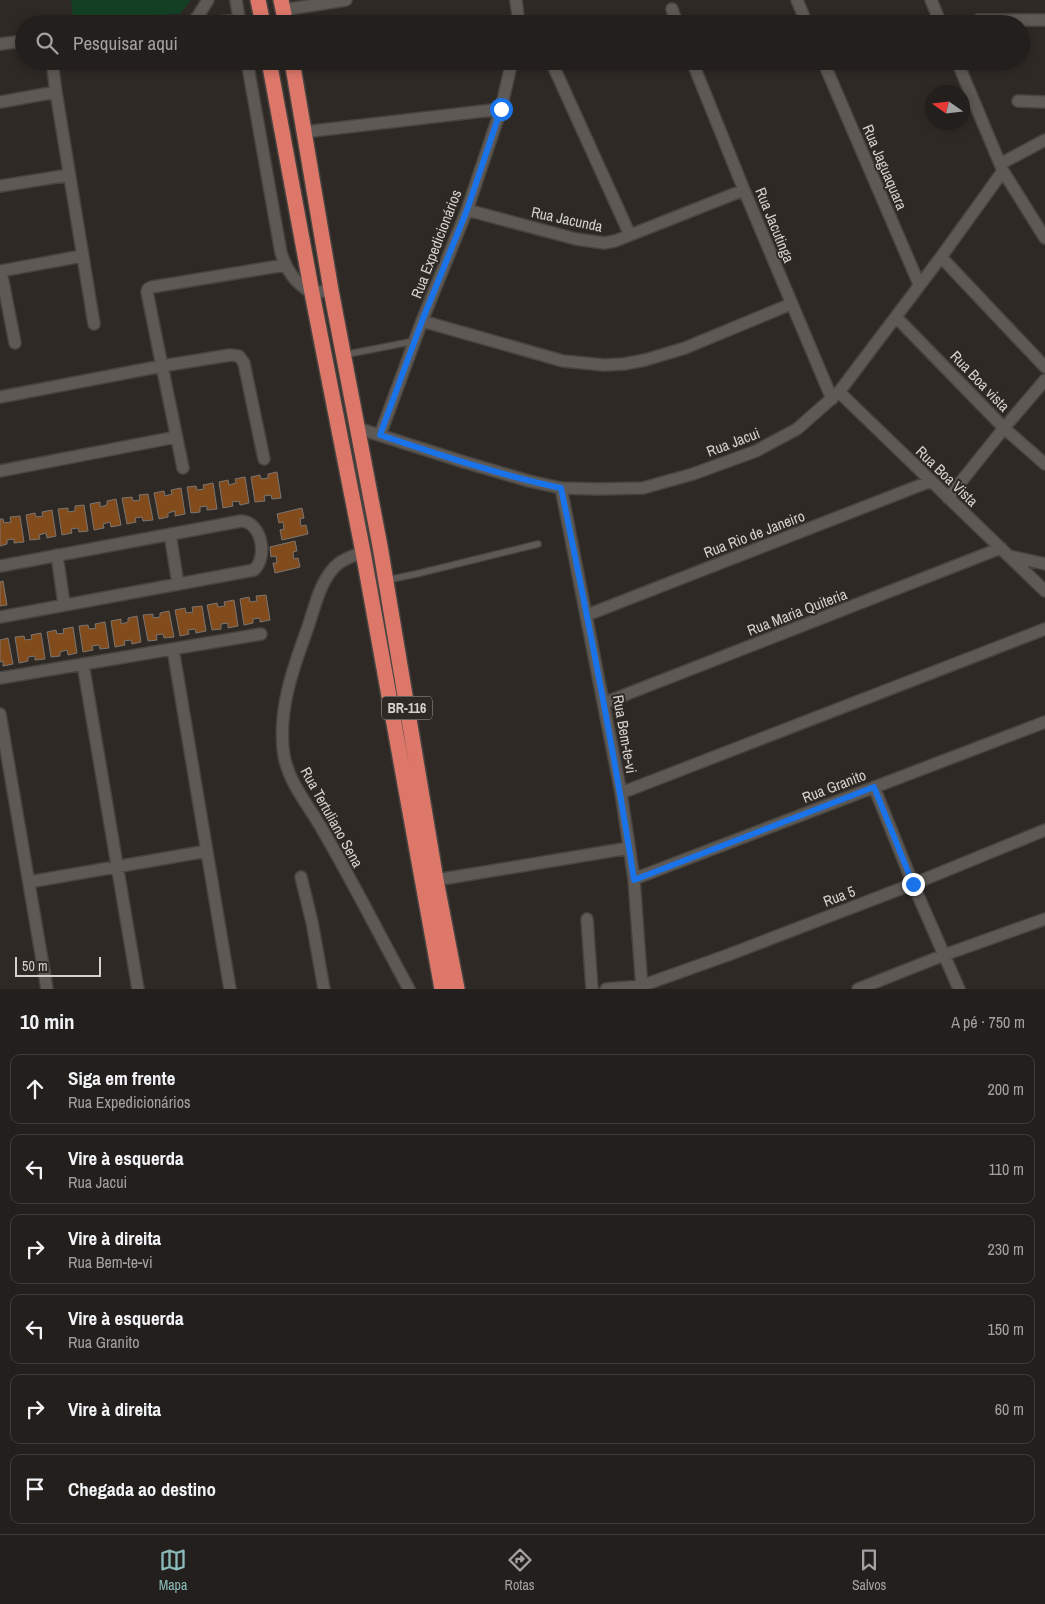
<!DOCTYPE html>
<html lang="pt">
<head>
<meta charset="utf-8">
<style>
  body { margin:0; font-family:"Archivo Narrow",sans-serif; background:#2a2725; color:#f1f3f6 }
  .compass { position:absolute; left:925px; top:85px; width:45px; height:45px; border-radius:50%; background:#221f1c; box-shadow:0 2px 8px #0003; rotate:284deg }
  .scale { position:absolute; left:15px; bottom:12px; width:86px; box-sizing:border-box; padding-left:5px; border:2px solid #d4d1ce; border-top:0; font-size:14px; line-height:18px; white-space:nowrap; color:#d4d1ce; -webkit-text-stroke:4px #2e2925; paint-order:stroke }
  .stop { position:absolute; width:15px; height:15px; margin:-11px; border:4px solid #1a73e8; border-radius:50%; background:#fff }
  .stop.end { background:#1a73e8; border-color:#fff; box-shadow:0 1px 5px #0008 }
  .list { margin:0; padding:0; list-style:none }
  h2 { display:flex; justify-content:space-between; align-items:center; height:65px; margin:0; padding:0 20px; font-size:21px }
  h2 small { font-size:16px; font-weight:400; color:#a2a2a3 }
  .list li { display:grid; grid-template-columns:32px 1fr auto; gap:15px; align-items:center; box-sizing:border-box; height:70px; margin:0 10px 10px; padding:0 10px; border:1px solid #3f3d3b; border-radius:10px }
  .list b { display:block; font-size:19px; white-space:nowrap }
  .list p { margin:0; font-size:16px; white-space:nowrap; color:#a2a2a3 }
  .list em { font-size:16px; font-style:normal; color:#a2a2a3 }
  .icon { flex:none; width:28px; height:28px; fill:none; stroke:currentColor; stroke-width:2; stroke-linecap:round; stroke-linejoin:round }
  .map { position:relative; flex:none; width:1045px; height:989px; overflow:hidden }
  .search { position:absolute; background:#221f1c; box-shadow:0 2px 8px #0003; left:15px; right:15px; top:15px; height:55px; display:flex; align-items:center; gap:12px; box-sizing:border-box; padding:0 18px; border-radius:28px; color:#a2a2a3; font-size:19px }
  .sheet { height:545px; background:#221f1c }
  nav { display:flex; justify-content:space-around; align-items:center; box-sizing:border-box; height:70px; border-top:1px solid #3f3d3b; background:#221f1c; font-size:14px; color:#a2a2a3 }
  nav a { display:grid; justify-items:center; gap:2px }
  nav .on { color:#8bbbb9 }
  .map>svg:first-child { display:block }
  .green { fill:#134024 }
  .building { fill:#824b1c; stroke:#7b7571 }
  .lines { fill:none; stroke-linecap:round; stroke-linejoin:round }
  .lane-casing { stroke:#474440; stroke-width:8 }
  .street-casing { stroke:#474440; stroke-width:14 }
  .highway-casing { stroke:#474440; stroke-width:18 }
  .lane { stroke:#5e5954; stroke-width:5.5 }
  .street { stroke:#5e5954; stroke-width:11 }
  .highway { stroke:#dd776a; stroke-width:15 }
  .route { stroke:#1a73e8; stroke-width:6 }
  .labels { text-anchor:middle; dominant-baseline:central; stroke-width:4; stroke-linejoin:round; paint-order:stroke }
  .shield { fill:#2e2925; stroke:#a29f9b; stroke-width:1 }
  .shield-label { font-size:14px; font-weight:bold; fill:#d4d1ce }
  .street-label { font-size:15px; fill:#d4d1ce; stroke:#2e2925 }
</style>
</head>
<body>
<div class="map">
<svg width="1045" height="989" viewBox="0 0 1045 989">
  <rect width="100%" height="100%" fill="#2e2925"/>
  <path class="green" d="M71,0h120l-11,14 -107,4z"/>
  <path class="building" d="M277,472l4,26 -9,1 -1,-4 -7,1 1,5 -10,1 -4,-25 9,-2 1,4 7,-1v-4z
    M245,477l4,26 -9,2 -1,-4 -7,1 1,4 -10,2 -4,-26 9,-2 1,5 7,-2 -1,-4z
    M213,483l4,26 -10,1v-4l-7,1v5l-9,1 -4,-26 9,-1 1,4 7,-1 -1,-4z
    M181,488l4,26 -10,2v-5l-7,2v4l-9,2 -5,-26 10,-2 1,5 7,-2 -1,-4z
    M148,494l5,26 -10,1 -1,-4 -7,1 1,4 -9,2 -5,-26 10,-1 1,4 7,-1 -1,-5z
    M116,499l5,26 -10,2 -1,-5 -7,2 1,4 -10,2 -4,-26 10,-2v5l7,-2v-4z
    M84,505l4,26 -9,1 -1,-4 -7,1 1,4 -10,2 -4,-26 10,-1v4l7,-1v-5z
    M302,508l2,10 -4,1 1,7 5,-1 2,9 -26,6 -2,-10 4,-1 -1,-7 -4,1 -2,-9z
    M52,510l4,26 -9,2 -1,-5 -7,2 1,4 -10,1 -4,-25 9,-2 1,4 7,-1 -1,-4z
    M20,516l4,26 -10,1v-4l-7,1v4l-7,2v-27h3l1,4 7,-1 -1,-5z
    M295,541l2,10 -4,1 1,7 4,-1 2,9 -25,6 -2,-10h4l-1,-7 -5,1 -1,-10z
    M3,581l4,24 -7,1v-24z
    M266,595l4,25 -10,2v-4l-7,1v4l-9,2 -4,-26 9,-2 1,5 7,-1 -1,-5z
    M234,600l4,26 -10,2v-5l-7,1v5l-9,1 -5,-25 10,-2 1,4 7,-1 -1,-4z
    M202,606l4,25 -10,2 -1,-4 -7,1 1,4 -9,2 -5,-26 10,-2 1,5 7,-1 -1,-5z
    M169,611l5,26 -10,1 -1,-4 -7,1 1,5 -9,1 -5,-26 10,-1v4l7,-1v-4z
    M137,616l4,26 -9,2 -1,-4 -7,1 1,4 -10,2 -4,-26 10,-2v5l7,-2v-4z
    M105,622l4,26 -9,1 -1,-4 -7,1 1,4 -10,2 -4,-26 9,-1 1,4 7,-1 -1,-4z
    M73,627l4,26 -9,2 -1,-5 -7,2v4l-9,1 -4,-25 9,-2 1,4 7,-1 -1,-4z
    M41,633l4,26 -10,1v-4l-7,1v4l-9,2 -4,-26 9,-1 1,4 7,-1 -1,-4z
    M8,638l5,26 -10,2v-5l-3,1v-22z"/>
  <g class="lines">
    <g class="lane-casing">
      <path id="lane" d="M343,355l72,-14
        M387,580l29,-6 122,-30"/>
    </g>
    <g class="street-casing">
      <path id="street" d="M236,0l4,24
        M516,0l3,24
        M797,0l10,24
        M931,0l10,24
        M672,9l5,15
        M283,10l63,-10
        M978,20h67
        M191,24l7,-8 10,-16
        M197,24l43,-4
        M0,44l24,-3
        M52,61l4,31 38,232
        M247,61l34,192c6,18 14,30 31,40l19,-3
        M551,61l79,174
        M692,61l52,129 88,209
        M823,61l96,223
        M957,61l46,110 42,67
        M1018,101l27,1
        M0,102l56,-10
        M304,132l197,-23
        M1000,164l45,-24
        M0,186l69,-11
        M467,210l109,29 28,4 11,-2 129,-51
        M941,257l104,110
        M0,271l82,-15
        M1,271l14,72
        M896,317l108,111 41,36
        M422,321l141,40 41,4 20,-1 21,-4 40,-12 106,-44
        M839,392l206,199
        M0,397l162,-31 -15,-74 1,-3 4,-2 133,-22
        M357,428l107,34 65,19 32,7 37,1 45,-1 50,-14 63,-23 41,-22 42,-37 102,-135 62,-86
        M380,435l42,-114 45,-111 34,-101 11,-48
        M183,468l-21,-102 68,-11 9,1 5,7 20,96
        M0,471l176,-34
        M561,488l60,305 13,86 8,110
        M948,498l56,-70 41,-48
        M170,534l8,50
        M363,552c-8,3 -17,6 -24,11 -18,14 -24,43 -31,64 -15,41 -31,85 -24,129 5,27 25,50 38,73 31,53 58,107 87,160
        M57,555l7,49
        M1009,556l36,8
        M0,566l241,-45c21,1 27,36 13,49l-254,47
        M587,615l344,-134
        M173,649l57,340
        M83,664l55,325
        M0,678l261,-44
        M604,703l397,-155
        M0,714l47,275
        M874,787l39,97 46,105
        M621,793l424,-164
        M301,877l11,45 12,67
        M634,879l411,-157
        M436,880l193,-32
        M29,882l178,-31
        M587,919l5,70
        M606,989l35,-3 87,-31 185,-71 132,-54
        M858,989l86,-34 101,-36"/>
    </g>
    <g class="highway-casing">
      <path id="highway" d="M258,0l5,24
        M281,0l5,24
        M269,61l43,232 51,259 79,437
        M292,61l39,229 49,256 56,334 21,109"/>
    </g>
    <use href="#lane" class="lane"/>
    <use href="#street" class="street"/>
    <use href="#highway" class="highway"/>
  </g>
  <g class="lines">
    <path class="route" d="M501,109l-34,101 -45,111 -42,114c60,20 119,40 181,53 27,130 53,260 73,392l240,-93 39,97"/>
  </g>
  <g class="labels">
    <rect class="shield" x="382" y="696.5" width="50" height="23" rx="4"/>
    <g class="shield-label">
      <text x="407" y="708">BR-116</text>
    </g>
    <g class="street-label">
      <text transform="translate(885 167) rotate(67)">Rua Jaguaquara</text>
      <text transform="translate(567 219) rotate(12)">Rua Jacunda</text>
      <text transform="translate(775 225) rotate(68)">Rua Jacutinga</text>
      <text transform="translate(436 244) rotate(-69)">Rua Expedicionários</text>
      <text transform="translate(980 381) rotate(46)">Rua Boa vista</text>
      <text transform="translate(733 442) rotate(-21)">Rua Jacui</text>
      <text transform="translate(947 476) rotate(44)">Rua Boa Vista</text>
      <text transform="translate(754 534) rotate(-21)">Rua Rio de Janeiro</text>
      <text transform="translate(797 612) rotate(-21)">Rua Maria Quiteria</text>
      <text transform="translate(625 734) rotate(80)">Rua Bem-te-vi</text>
      <text transform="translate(834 786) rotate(-21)">Rua Granito</text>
      <text transform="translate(332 817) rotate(61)">Rua Tertuliano Sena</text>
      <text transform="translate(839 896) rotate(-21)">Rua 5</text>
    </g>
  </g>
</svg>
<svg class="compass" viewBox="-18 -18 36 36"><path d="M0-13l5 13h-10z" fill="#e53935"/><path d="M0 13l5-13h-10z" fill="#a2a2a3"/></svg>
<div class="scale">50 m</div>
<div class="stop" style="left:501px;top:109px"></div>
<div class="stop end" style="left:913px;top:884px"></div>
<div class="search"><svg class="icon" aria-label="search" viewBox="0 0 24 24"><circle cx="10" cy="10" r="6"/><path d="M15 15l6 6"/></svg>Pesquisar aqui</div>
</div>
<section class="sheet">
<h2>10 min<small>A pé · 750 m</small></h2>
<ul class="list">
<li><svg class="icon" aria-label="ahead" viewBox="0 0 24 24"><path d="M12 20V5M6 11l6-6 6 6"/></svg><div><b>Siga em frente</b><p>Rua Expedicionários</p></div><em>200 m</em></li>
<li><svg class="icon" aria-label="left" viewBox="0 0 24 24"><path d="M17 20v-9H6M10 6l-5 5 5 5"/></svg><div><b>Vire à esquerda</b><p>Rua Jacui</p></div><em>110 m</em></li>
<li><svg class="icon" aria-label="right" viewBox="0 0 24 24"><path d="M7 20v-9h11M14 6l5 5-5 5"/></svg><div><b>Vire à direita</b><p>Rua Bem-te-vi</p></div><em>230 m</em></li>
<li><svg class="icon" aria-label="left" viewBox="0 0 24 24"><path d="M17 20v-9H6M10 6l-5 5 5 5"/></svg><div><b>Vire à esquerda</b><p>Rua Granito</p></div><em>150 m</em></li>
<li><svg class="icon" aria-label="right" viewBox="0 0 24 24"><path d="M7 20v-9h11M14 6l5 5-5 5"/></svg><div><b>Vire à direita</b></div><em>60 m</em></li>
<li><svg class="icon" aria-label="arrive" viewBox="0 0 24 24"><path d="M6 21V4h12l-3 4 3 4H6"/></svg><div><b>Chegada ao destino</b></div></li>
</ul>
</section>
<nav>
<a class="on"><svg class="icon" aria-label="map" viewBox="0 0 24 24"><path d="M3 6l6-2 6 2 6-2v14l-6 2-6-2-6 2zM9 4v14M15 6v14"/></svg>Mapa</a>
<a><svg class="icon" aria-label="directions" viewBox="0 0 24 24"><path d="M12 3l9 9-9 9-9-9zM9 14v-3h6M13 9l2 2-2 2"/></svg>Rotas</a>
<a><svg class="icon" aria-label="saved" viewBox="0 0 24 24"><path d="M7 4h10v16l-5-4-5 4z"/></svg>Salvos</a>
</nav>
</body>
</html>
